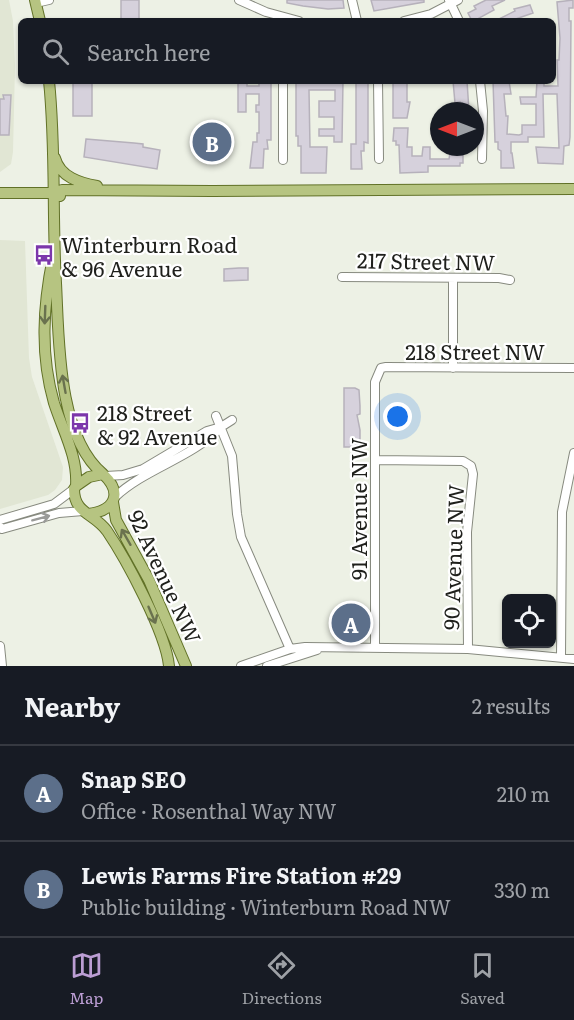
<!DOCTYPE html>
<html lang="en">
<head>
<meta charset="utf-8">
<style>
  body { margin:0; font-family:Literata,serif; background:#20242c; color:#f1f3f6 }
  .controls { position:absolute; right:18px; bottom:18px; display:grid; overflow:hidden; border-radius:9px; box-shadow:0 2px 4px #0004 }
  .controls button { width:54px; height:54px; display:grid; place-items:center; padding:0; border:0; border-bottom:2px solid #363941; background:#171b24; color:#f1f3f6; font:30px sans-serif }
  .compass { position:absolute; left:430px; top:102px; width:54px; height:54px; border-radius:50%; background:#171b24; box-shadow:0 2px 4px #0004; rotate:270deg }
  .you { position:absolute; left:398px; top:417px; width:21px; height:21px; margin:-15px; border:4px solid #fff; border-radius:50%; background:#1a73e8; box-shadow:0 0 0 9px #1a73e833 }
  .badge { display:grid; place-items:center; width:39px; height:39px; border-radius:50%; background:#bc9ed4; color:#fff; font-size:20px; font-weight:700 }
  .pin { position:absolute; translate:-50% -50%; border:3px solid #fff; box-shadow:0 2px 6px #0006 }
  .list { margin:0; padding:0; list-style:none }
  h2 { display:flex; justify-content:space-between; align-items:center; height:78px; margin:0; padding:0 24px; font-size:26px }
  h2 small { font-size:20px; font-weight:400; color:#9ea1a6 }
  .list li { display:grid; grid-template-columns:39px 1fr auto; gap:18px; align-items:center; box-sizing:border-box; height:96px; padding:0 24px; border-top:2px solid #363941 }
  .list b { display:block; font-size:22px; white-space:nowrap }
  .list p { margin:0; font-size:20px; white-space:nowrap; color:#9ea1a6 }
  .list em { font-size:20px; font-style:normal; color:#9ea1a6 }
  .icon { flex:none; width:33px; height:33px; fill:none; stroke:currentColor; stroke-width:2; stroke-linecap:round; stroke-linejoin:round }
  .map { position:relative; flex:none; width:574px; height:666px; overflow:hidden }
  .search { position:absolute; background:#171b24; box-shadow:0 2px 4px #0004; left:18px; right:18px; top:18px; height:66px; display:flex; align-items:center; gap:15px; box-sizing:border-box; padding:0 21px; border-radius:9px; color:#9ea1a6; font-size:22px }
  .sheet { height:270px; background:#171b24 }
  nav { display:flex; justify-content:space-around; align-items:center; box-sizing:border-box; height:84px; border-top:2px solid #363941; background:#171b24; font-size:16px; color:#9ea1a6 }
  nav a { display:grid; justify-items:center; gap:3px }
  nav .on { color:#bc9ed4 }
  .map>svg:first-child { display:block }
  .built { fill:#e1e6d4 }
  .building { fill:#d6d1dc; stroke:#b6b1bb; stroke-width:1.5 }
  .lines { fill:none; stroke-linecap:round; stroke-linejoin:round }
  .minor-casing { stroke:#878a7f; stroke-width:10 }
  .major-casing { stroke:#617127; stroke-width:12 }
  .minor { stroke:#fff; stroke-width:8 }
  .major { stroke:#b6c481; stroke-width:10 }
  .oneway { stroke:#6a724e }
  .oneway2 { stroke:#9a9b99 }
  .labels { text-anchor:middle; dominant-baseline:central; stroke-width:4.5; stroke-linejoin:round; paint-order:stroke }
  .poi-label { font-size:21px; fill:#1f201c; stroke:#fff; text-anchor:start }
  .street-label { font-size:21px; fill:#1f201c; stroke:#fff }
</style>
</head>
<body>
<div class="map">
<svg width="574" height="666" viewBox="0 0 574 666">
  <rect width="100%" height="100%" fill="#edf1e5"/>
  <path class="built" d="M0,0h9l4,21 2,45 -2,86 -2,12 -11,8z
    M0,240l25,1 4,117 3,19 31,90 -1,13 -7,10 -7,5 -48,14z"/>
  <path class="building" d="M121,0h18v21h-18z
    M287,0h56l1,8 -16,1 -25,-3 -16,-3z
    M371,0h53v2l-50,9z
    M486,0h19l-13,6 2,4 -15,8 1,3h-8l-4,-8 8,-4 -2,-3z
    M573,0v8h-4v13h2l-1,116 -1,8 -5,1 -1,18 -25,-1 -2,-16 23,1 -2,-54h-14l1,43h-16v5h-17v11h1l2,15h-13v-17l-3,-2v-7h-3l-2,-61h16l2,13h-7l2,22h2l-1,18 12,1 3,-1v-9h14v-21h-15l-1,-7h16l1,-16h7v5h14l-1,-26h2l1,-22 -3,-36z
    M530,5l3,8 -23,8h-15l20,-10 -1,-2z
    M73,81h19v35h-19z
    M238,81h9v5h12v-5h12v59h-4l1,9h-4l-1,19h-13l3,-26h4v-9h2v-21h-3v-7h3v-11h-13v18h-8z
    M296,81h28l3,2 16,-2 -1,61h-8v-6h-15v-7h15v-12h-15v-16h16v-11h-26l1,57h17l-1,26h-25v-27h-3v-10h-2z
    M356,81h10v2h2v60l-4,-1v9h-3l1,18h-11v-25h5z
    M393,81h14v21h3l-3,16h-14z
    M453,81h14l2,30h-9v-9l-5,1z
    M3,95h8l-2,40h-9v-36h4z
    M394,128h14l-1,19h5v9h10l1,-9h7v12h19l2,-12h12v16h-3v3h-32v6l-28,1 -1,-28h-3v-4h-3z
    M201,129h24l-1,26h-24z
    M86,139l48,4 9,1v3l17,3 -3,19 -73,-12z
    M239,268h9v12l-24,1v-12z
    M344,388h11l4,2 1,16v8l-3,1 3,15v15l-3,2h-13z"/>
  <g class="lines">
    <g class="minor-casing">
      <path id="minor" d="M239,0l27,12 33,9
        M352,0l5,21
        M449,0l10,21
        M36,3l13,-3
        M404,21l27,-7 27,-14
        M283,81v79
        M378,81l1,78
        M480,81l3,30 -1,48
        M342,277l157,1 11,2
        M453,368v-90
        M216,416l16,40 5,58 4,23 49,112
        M375,460l88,1 8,5 2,8 -6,58 1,117
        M106,476l17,-1 20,-6 64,-38 14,-4 11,-7
        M115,497c31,-29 77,-39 106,-70
        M0,520l54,-16 20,-15
        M0,527l2,2 57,-16 24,-2
        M0,646l2,20
        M375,646v-264l6,-14 5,-1 188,1
        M561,657l1,-145 12,-59
        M241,666l49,-17 15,-2 163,2 106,10
        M267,666l50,-16"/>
    </g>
    <g class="major-casing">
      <path id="major" d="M35,0l5,21
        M49,81c7,67 3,135 7,202 3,55 1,153 47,191
        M55,158c5,19 25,25 42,28
        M0,193h54l6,3
        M54,193l8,-3 150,1 362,-2
        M53,257c-10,49 -13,97 1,146 9,28 24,54 22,83l-2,3c0,25 20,24 33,42 19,28 59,102 62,135
        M76,486l13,-9 14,-3c21,20 11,37 -15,40
        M113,502l3,18 33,60 37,86"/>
    </g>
    <use href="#minor" class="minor"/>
    <use href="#major" class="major"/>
  </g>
  <defs><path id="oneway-shaft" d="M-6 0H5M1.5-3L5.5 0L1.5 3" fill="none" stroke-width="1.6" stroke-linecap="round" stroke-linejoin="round" transform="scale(1.5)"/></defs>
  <g class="oneway">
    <use href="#oneway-shaft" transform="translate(45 315) rotate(92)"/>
    <use href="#oneway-shaft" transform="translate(64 384) rotate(-100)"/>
    <use href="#oneway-shaft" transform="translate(126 537) rotate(-120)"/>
    <use href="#oneway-shaft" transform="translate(152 615) rotate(67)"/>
  </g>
  <use class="oneway2" href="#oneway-shaft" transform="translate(41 518) rotate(-15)"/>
  <defs>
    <g id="bus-bare" transform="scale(1.62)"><path d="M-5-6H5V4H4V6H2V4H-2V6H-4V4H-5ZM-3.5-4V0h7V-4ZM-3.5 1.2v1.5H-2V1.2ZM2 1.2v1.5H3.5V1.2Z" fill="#7c37ab" stroke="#fff" stroke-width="2.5" paint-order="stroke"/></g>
  </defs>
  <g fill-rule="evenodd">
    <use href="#bus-bare" x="44" y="255"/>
    <use href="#bus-bare" x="80" y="423"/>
  </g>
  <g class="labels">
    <g class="poi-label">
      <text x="61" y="243">Winterburn Road<tspan x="61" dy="24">&amp; 96 Avenue</tspan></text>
      <text x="97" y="411">218 Street<tspan x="97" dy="24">&amp; 92 Avenue</tspan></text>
    </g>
    <g class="street-label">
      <text transform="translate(426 260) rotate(1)">217 Street NW</text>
      <text x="475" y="350">218 Street NW</text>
      <text transform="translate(357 509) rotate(-90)">91 Avenue NW</text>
      <text transform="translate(452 557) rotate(-88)">90 Avenue NW</text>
      <text transform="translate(166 576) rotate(65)">92 Avenue NW</text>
    </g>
  </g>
</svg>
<div class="controls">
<button><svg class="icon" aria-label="locate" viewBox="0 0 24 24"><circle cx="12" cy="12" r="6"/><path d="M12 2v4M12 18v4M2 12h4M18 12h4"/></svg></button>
</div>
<svg class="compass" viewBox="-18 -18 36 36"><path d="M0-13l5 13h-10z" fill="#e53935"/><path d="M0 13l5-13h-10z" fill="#9ea1a6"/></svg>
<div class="you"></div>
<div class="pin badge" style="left:351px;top:623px;background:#5c6f8a">A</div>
<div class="pin badge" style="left:212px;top:142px;background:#5c6f8a">B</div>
<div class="search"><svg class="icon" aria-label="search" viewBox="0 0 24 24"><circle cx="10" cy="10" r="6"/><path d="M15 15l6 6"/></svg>Search here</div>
</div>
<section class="sheet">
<h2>Nearby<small>2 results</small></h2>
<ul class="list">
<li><span class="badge" style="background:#5c6f8a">A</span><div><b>Snap SEO</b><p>Office · Rosenthal Way NW</p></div><em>210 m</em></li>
<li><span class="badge" style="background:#5c6f8a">B</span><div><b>Lewis Farms Fire Station #29</b><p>Public building · Winterburn Road NW</p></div><em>330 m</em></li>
</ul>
</section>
<nav>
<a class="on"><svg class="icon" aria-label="map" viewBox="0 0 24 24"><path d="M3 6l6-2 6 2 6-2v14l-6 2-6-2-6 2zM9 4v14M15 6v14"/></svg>Map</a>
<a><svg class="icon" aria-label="directions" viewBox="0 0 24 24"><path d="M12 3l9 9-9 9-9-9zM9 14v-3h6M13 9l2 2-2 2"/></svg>Directions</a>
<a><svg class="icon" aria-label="saved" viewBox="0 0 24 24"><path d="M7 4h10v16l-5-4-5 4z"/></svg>Saved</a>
</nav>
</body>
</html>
